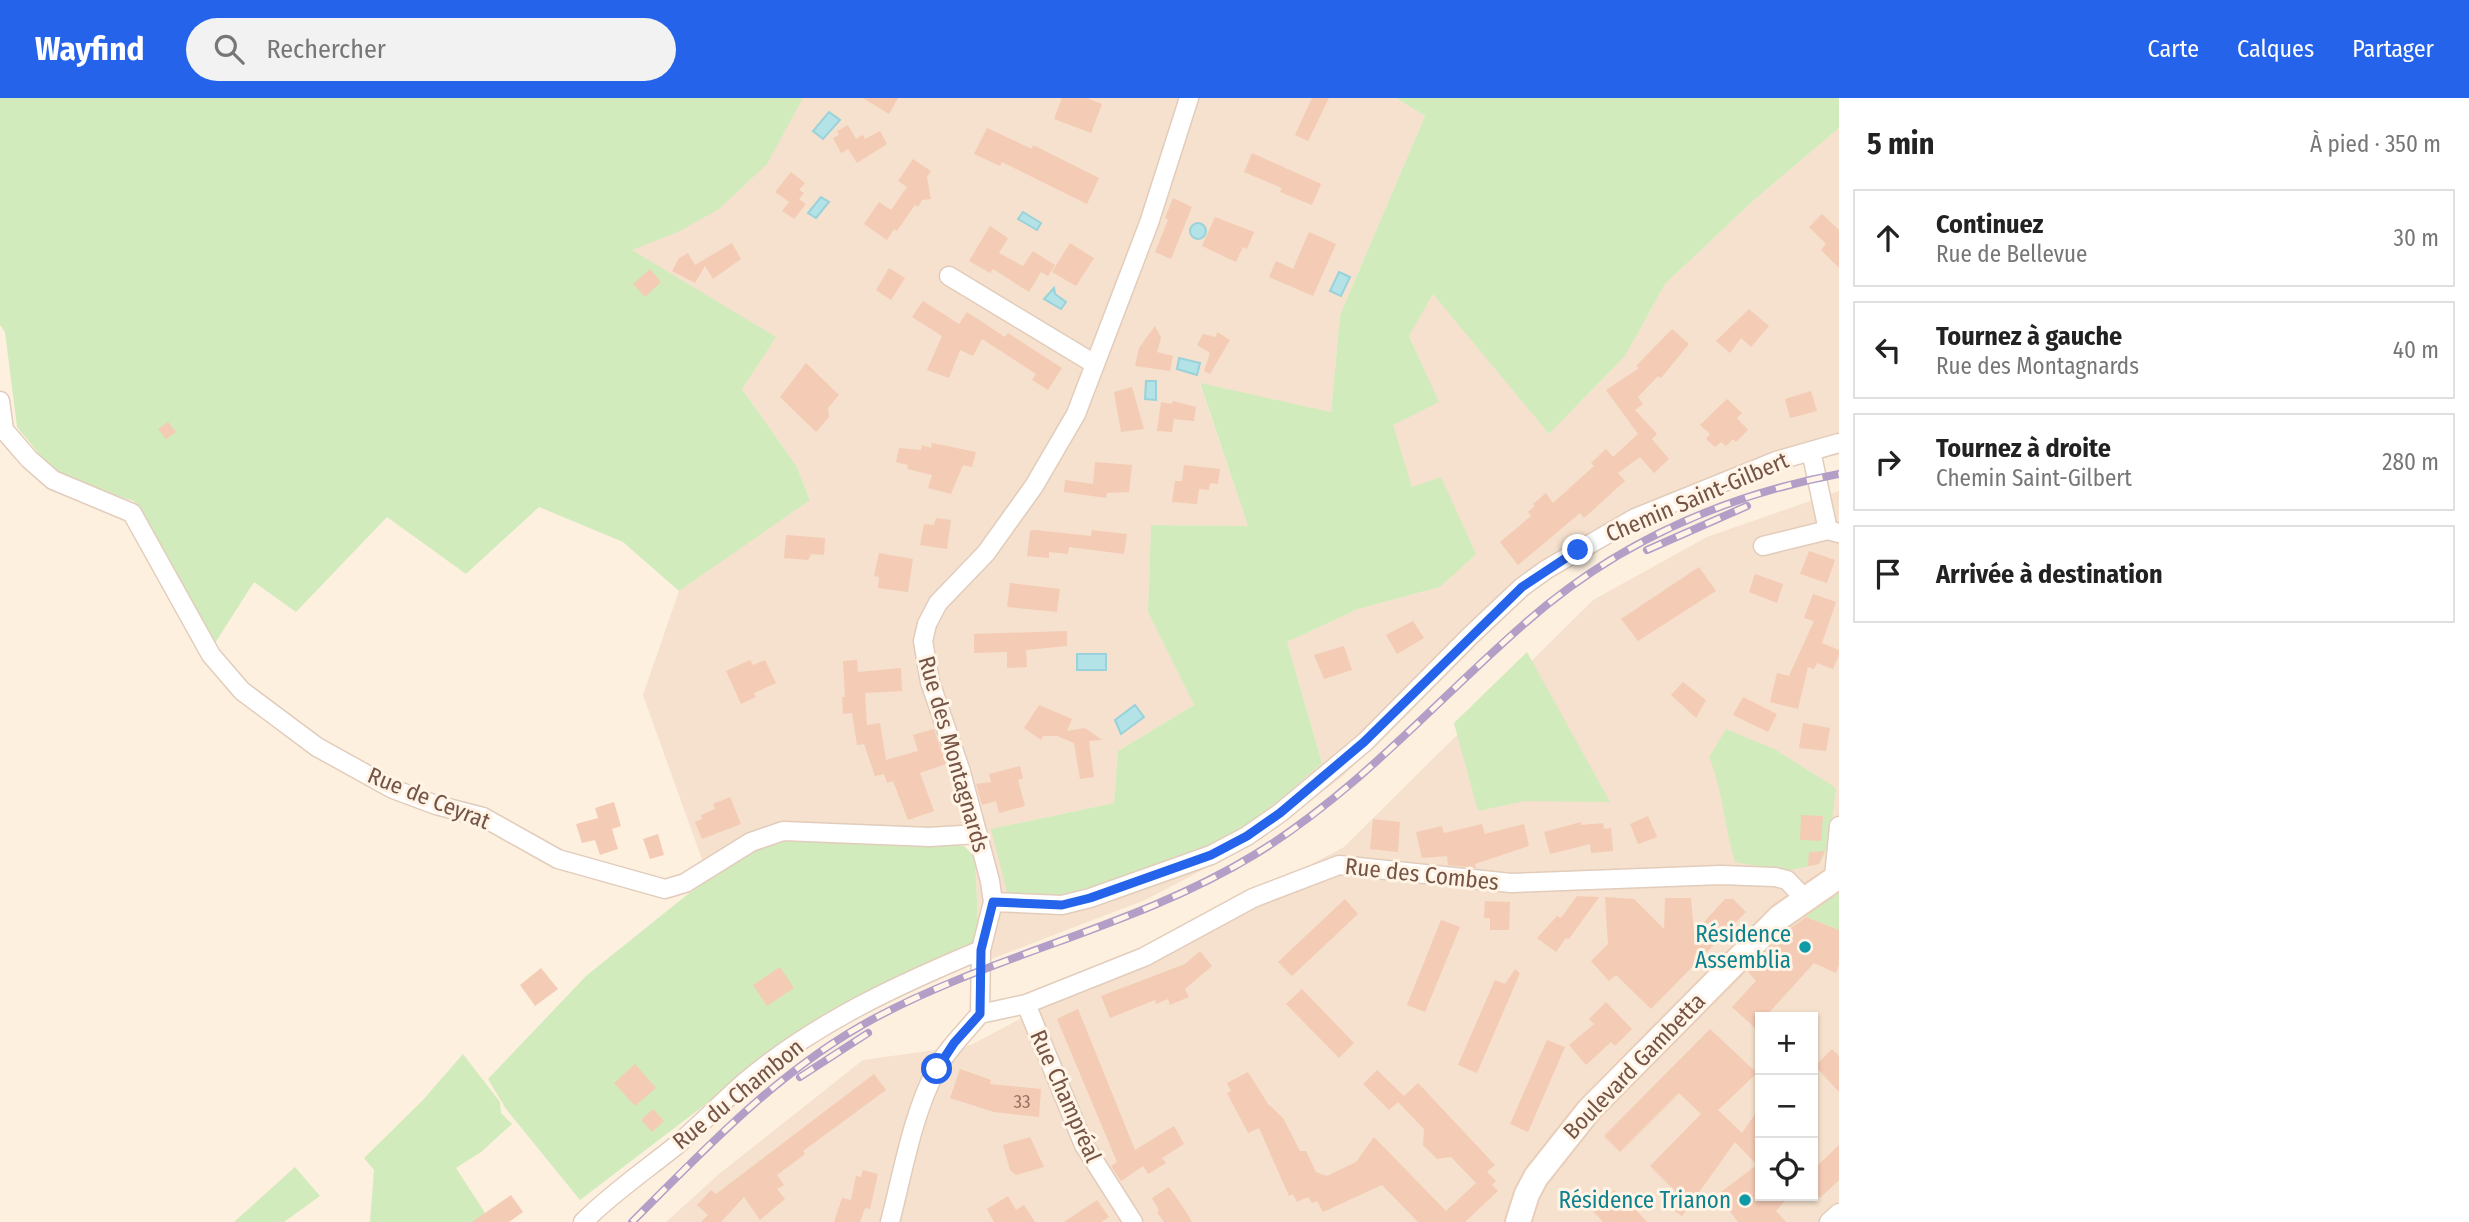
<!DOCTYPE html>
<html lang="fr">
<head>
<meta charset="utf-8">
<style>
  body { margin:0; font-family:"Fira Sans Condensed",sans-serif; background:#f2f2f2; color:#222 }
  .controls { position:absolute; right:21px; bottom:21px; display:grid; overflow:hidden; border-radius:0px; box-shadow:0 2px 5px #0004 }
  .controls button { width:63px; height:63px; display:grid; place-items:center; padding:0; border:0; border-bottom:2px solid #e0e0e0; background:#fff; color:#222; font:35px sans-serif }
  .stop { position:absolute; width:21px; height:21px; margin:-16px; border:5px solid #2563eb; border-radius:50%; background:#fff }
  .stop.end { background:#2563eb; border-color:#fff; box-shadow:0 2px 7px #0008 }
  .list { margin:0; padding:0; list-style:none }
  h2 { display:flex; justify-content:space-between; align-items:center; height:91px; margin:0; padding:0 28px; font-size:30px }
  h2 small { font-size:23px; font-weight:400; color:#767676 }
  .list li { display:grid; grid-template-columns:46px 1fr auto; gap:21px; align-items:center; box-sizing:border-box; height:98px; margin:0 14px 14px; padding:0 14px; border:2px solid #e0e0e0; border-radius:0px }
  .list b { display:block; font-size:26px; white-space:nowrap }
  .list p { margin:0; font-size:23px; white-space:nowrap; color:#767676 }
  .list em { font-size:23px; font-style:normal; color:#767676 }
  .icon { flex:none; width:38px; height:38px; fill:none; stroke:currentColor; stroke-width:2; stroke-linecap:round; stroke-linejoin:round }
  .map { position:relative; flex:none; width:1839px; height:1124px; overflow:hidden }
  header { display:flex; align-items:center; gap:42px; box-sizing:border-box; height:98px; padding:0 35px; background:#2563eb; color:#fff }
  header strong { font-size:33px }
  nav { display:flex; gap:38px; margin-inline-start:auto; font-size:24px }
  .search { width:490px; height:63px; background:#f2f2f2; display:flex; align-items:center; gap:18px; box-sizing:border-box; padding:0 24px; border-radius:38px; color:#767676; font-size:26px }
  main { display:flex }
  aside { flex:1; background:#fff }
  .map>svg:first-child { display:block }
  .residential { fill:#f5e1cd; fill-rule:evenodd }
  .green { fill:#d2ebbd }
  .water { fill:#b3e2e7; stroke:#99d2da; stroke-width:2 }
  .building { fill:#f4cbb5 }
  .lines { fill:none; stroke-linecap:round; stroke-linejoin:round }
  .minor-casing { stroke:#e2ccbb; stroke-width:21 }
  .secondary-casing { stroke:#e9ceba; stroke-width:28 }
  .minor { stroke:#fff; stroke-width:18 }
  .secondary { stroke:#fff; stroke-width:24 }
  .rail-casing { stroke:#b29ec6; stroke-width:8 }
  .rail { stroke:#fff4e6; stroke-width:5; stroke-dasharray:16; stroke-linecap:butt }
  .route { stroke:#2563eb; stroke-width:9 }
  .culture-dot { fill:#0f9aa8; stroke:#fff4e6; stroke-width:2.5 }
  .labels { text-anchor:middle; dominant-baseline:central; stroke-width:6; stroke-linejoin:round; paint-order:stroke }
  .number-label { font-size:19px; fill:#957262 }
  .street-label { font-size:23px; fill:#755446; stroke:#fff4e6 }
  .culture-label { font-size:23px; fill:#0d838f; stroke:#fff4e6; text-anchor:end }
</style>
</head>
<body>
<header>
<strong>Wayfind</strong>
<div class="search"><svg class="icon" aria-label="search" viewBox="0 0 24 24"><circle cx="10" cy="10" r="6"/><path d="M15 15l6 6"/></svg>Rechercher</div>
<nav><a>Carte</a><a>Calques</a><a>Partager</a></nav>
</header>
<main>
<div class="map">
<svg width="1839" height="1124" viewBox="0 0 1839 1124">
  <rect width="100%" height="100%" fill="#fdf0df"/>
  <path class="residential" d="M803,0h593l29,18 -85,199 -9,97 -131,-28 48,142 -97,-1 -3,87 46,93 -76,46 -4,52 -123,26 331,-66 -35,-121 71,-33 82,-22 -48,-162 46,-23 -29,-67 24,-42 116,141 76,-78 40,-72 89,-84 85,-72v320l-48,12 -175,74 -76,46 -197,196 -83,64 -115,60 -159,61 -7,-19 -4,-85 -10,-28 -26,5 -111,-10h-59l-65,41 -61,-170 36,-104 131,-92 -13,-32 -55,-78 -110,-140 46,-17z
    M1839,393v731h-1173l53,-48 144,-114 108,-15 373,-198 249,-247 114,-63zM1760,919h53v179h-53z"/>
  <path class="green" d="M0,0h803l-36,66 -48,45 -41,23 -46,18 144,87 -34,52 55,78 13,33 -131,91 -56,-49 -84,-35 -73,67 -79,-57 -91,95 -42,-30 -39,61 -81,-142 -76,-24 -41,-50 -12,-95 -5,-7z
    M1396,0h443v30l-85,72 -89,84 -40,72 -76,78 -116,-140 -24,42 30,66 -46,23 19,62 29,-10 35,77 -36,33 -82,22 -71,33 35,121 -79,69 -140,54 -43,12 -53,-6 -16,-63 123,-26 4,-52 76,-46 -46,-93 3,-87 97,1 -48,-143 131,29 9,-97 85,-199z
    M1527,554l83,150 -85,-1 -47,10 -24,-88z
    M1726,631l48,20 59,37 3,4c-5,26 -3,51 -17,74l-34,7 -50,-9c-11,-35 -12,-72 -26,-105z
    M789,739l175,9 11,11 4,85 -155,79 -122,86 -122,93 -74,-91 -18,-30 98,-103 102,-82 71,-48z
    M1839,795v37l-35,-14z
    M463,956l37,48 1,11 11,11 -31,28 -25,16 35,54h-121l4,-52 -10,-12 58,-57z
    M295,1069l25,29 -36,26h-50z"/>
  <path class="water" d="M829,14l11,8 -17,19 -10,-8z
    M821,99l8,5 -13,16 -8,-5z
    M1023,114l18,11 -4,7 -19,-11z
    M1190 133a8 8 0 1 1 16 0a8 8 0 1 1-16 0Z
    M1339,174l11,5 -9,19 -11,-5z
    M1054,190l1,6 11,8 -5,7 -17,-10z
    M1179,260l21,5 -3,12 -20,-6z
    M1146,283h10v19l-11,-1z
    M1077,556h29v16h-29z
    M1135,607l9,12 -23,17 -6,-14z"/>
  <path class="building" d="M863,0h35l-9,16z
    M1062,0h25l15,6 -11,29 -37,-14z
    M1312,0h17l-21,43 -13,-6z
    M848,27l8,14 7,-4 2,4 15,-8 7,13 -30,19 -9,-14 -7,4 -8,-15 6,-3 -2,-4z
    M987,30l45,21 1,-4 66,33 -12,26 -85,-42 -2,4 -26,-12z
    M1252,55l69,31 -9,21 -32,-13 2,-4 -38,-16z
    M913,61l18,12 -4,6 4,22 -9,1 -4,7 -3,-2 -18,26 -3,-2 -7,11 -23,-16 15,-22 12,8 16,-23 -9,-6z
    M791,74l14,11 -6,7 5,3 -5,6 7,5 -12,15 -12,-8 7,-9 -14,-10z
    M1173,100l19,9 -21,52 -16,-7 13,-32 -3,-2z
    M1822,116l17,16v38l-18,-18 5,-6 -17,-17z
    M1215,119l39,15 -7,17 -4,-2 -7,15 -34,-16z
    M990,128l18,12 -9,15 24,13 10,-15 22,14 -7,11 -7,-4 -12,20 -36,-23 -3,4 -21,-12z
    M1309,134l27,12 -23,52 -44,-19 7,-16 17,8z
    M732,145l9,16 -28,20 -8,-13 -10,17 -23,-12 7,-13 9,-5 7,12z
    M1070,145l24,15 -18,28 -24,-14z
    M889,170l16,10 -14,22 -15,-10z
    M650,171l11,13 -16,15 -12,-13z
    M923,203l36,23 8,-12 38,25 3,-4 54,35 -14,22 -16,-10 4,-6 -54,-35 -9,17 -13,-6 -11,28 -22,-8 15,-34 -30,-19z
    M1749,211l20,17 -18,21 -10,-9 -11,15 -14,-12z
    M1155,228l6,12 -4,14 16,4 -3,15 -35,-5 4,-18z
    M1672,231l17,15 -28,34 -3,-2 -20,21 5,7 -8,6 22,24 -5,5 17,20 -15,14 -14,-16 -22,16 7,8 -41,37 -4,-5 -62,52 -18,-23 31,-26 -3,-4 7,-6 -2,-2 13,-11 7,10 41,-37 -3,-3 15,-14 7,8 25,-23 -32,-44 33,-22 -3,-2z
    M1217,234l13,8 -20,34 -6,-3 6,-18 -13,-8 6,-11 13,3z
    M806,265l33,32 -11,13 1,9 -13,15 -36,-35z
    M1132,289l12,42 -23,3 -7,-40z
    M1811,293l6,20 -27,7 -5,-19z
    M1727,301l15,14 -5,5 11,12 -12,12 -3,-3 -7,7 -5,-4 -6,5 -9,-8 4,-5 -10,-9z
    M1173,303l23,6 -2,14 -20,-2 -2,13 -15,-1 4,-29 11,2z
    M168,324l8,10 -10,7 -8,-10z
    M932,345l44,9 -4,15 -9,-2 -12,29 -23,-6 4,-13 -25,-6 1,-4 -12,-3 3,-14 22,2 1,-5 9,3z
    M1095,364l37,3 -3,27 -22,1 -1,5 -42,-6 1,-12 28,4z
    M1184,367l36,4 -2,15 -8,-1 -1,7 -10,-1 -2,15 -25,-2 3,-21h7z
    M936,420l15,2 -4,29 -27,-4 4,-21 10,1z
    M1035,432l56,6 1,-6 35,4 -3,20 -55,-7 -1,7 -19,-2v6l-22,-2 3,-25z
    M786,437l39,3 -1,17 -13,-1 -3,6 -24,-2z
    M1809,453l26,9 -8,23 -27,-9z
    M879,455l34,6 -5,33 -30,-4 1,-11 -5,-1z
    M1699,469l17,24 -78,50 -17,-22z
    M1755,476l28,10 -6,19 -28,-11z
    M1010,485l50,6 -3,23 -50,-5z
    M1813,496l23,8 -14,41 17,7v5l-6,14 -16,-6 -3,6 -6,-2 -10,42 -28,-7 7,-29 12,3 25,-55 -10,-3z
    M1413,523l11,17 -27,16 -11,-19z
    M1067,533v15l-41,4 1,17 -20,1v-16l-33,1v-19z
    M1344,548l8,24 -28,9 -10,-24z
    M750,562l3,5 12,-5 11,23 -22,10 2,4 -15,7 -15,-33z
    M857,562l1,12 43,-4 1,23 -37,2 2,32 13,-2 6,37 32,-9 -5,-16 21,-6 12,35 -26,9 14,38 -26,9 -15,-39 -6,2 -3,-9 -9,2 -11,-32 -7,1 -5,-32 -9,1 -1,-17h3l-2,-36z
    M1683,584l23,18 -10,18 -25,-23z
    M1743,599l34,17 -9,18 -35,-17z
    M1039,607l33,14 -5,12 18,-3 17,12 -13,1 5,36 -14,2 -6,-36 -17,-7h-14l-2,4 -17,-12z
    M1803,625l27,5 -4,23 -27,-3z
    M1020,668l3,12 -5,2 7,26 -26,7 -3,-12 -14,4 -6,-21 15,-2 -2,-8z
    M730,699l11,27 -39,15 -7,-17 7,-3 -1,-4 14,-6 -2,-5z
    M614,704l7,24 -9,3 6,20 -18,6 -5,-15 -13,3 -6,-19 22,-6 -3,-10z
    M1801,717l22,1 -2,25 -21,-1z
    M1648,718l9,21 -19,7 -8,-20z
    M1373,721l27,3 -2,30 -28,-3z
    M1581,724v3l22,-2 1,6 7,-1 2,23 -22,2 -1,-9 -40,10 -6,-22z
    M1482,726l3,10 39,-10 5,22 -54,18 1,4 -28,-3 -1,-9 -25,2 -6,-26 26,-6 2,7z
    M658,736l6,21 -14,4 -7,-20z
    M1825,753l-6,13 -11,2 1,-14z
    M1577,798l22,1 -30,42 -3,-1 -10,14 -19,-14 20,-22 4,2z
    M1605,799l29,2 30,30 1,-31h26l3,35 31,-34h8l13,13 -95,97 -35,-34 -7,6 -18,-20 17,-17z
    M1345,801l13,15 -66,62 -14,-14z
    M1485,803l25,1 -1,28h-19v-12h-6z
    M1806,819l33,13v34l-3,9 -22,-10 -49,54h-5l-5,11 -23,-21 24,-26 -8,-9 39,-41z
    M1441,822l19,7 -35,85 -18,-7z
    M1200,853l12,15 -27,23 4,8 -19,8 -2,-6 -12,5 -1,-4 -45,18 -9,-22 84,-32z
    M780,869l14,21 -27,18 -14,-21z
    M541,870l17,21 -23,17 -15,-21z
    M1515,871l5,4 -43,100 -19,-8 37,-85 10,4z
    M1302,891l52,54 -15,15 -53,-54z
    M1606,904l26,27 -17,17 -4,-4 -25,23 -17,-20 25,-21 -5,-5z
    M1078,911l57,141 39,-24 10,18 -22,14 4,5 -18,11 -5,-8 -22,15 -10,-15 6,-4 -60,-143z
    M1710,931l47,44 -39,37 24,23 18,-26v89h29l-13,15 10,11h-48l-21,-27 40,-30 -22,-23 -53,74 -12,-8 9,-13 -29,-29 51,-52 -22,-21 -59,59 -16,-16z
    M1547,942l18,7 -37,85 -18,-8z
    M1832,951l7,7v36l-24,-26z
    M635,966l21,24 -21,18 -21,-23z
    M960,971l31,11 -1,4 51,5 -2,28 -45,-5 -44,-14z
    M1377,972l27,26 14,-13 77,82 -8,7 9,9 -4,4 6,6 -33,31h-47l-36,-37 -59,27 -6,-11 -5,2 -4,-6 -11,5 -4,-8 -4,2 -30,-68 -11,5 -21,-40 4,-2 -4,-8 21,-11 20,32 15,14 17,33h6l10,21 11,4 29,-14 18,-25 72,74 30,-28 -25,-26 -14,2 -14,-14 1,-16 -26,-27 -9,8 -26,-26z
    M874,976l12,16 -83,61 2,3 -28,21 7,10 -7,4 8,10 -25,21 -16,-23 -23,25h-20l7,-7 -11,-10 14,-15 5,4z
    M653,1011l11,12 -12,11 -11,-12z
    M1030,1039l14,30 -28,8 -6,-5 -7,-25z
    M1839,1047v35l-19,18 -7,-8v-20z
    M863,1072l15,4 -8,35 -5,-1 -5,14h-26l8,-24 9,2 5,-24 5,1z
    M1169,1089l16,23 7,12h-28l-7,-10 2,-2 -7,-12z
    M1614,1092l13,10 20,22h-44l-11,-12z
    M511,1097l12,17 -14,10h-37z
    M1008,1098l8,14 8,-5 11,17h-41l-7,-13z
    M1097,1102l12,17 -8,5h-37z"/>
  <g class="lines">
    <g class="minor-casing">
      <path id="minor" d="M949,178l144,87
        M0,303l4,29
        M4,332l25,29 24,21 79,33 79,142 31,36 75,56 76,42 43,16 47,12 75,42 107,30 20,-6 66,-41 32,-11 146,6 49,-3
        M1811,353l17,79
        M1763,448l65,-16 11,3
        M1834,779l5,-51
        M993,804l69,3 28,-7 121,-43 36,-19 33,-23 85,-71 106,-107 51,-48 25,-18 88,-51 141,-57 63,-18
        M1026,906l58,141 49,77
        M980,916l1,-64 12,-48 -3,-21 -29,-109 -31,-90 -7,-41 4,-17 11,-21 48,-50 48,-67 42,-72 73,-191 40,-125
        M980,916l46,-10 118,-47 109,-59 86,-33 172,18 210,-8 54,2 12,3 17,18
        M583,1124c29,-29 63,-52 95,-78 23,-20 44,-42 67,-62 70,-59 152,-97 236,-132
        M890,1124c13,-50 22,-106 46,-152 11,-21 29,-38 44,-56
        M1829,1124l10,-9"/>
    </g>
    <g class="secondary-casing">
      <path id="secondary" d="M1518,1124l9,-28 9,-17 53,-67 191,-193 59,-41"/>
    </g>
    <use href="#minor" class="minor"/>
    <use href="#secondary" class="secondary"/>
    <g class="rail-casing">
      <path id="rail" d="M1647,452l100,-44
        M800,979l68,-44
        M632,1124c75,-75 148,-153 243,-204 121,-65 261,-91 379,-163 102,-62 180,-152 269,-230 90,-80 198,-129 316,-151"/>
    </g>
    <use href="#rail" class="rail"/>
  </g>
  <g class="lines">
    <path class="route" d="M937,971l17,-26 26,-29 1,-64 12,-48 69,3 28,-7 121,-43 36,-19 33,-23 84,-71 158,-155 56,-37"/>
  </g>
  <g class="culture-dot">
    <circle cx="1805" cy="849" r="7"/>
    <circle cx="1745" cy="1102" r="7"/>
  </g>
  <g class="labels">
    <g class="number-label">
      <text x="1022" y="1003">33</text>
    </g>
    <g class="street-label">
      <text transform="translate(1697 399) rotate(-23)">Chemin Saint-Gilbert</text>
      <text transform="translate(954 656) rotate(74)">Rue des Montagnards</text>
      <text transform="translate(429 700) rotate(22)">Rue de Ceyrat</text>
      <text transform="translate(1422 776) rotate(6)">Rue des Combes</text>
      <text transform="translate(1634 968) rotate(-46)">Boulevard Gambetta</text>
      <text transform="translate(738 996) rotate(-39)">Rue du Chambon</text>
      <text transform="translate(1066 998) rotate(66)">Rue Champréal</text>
    </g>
    <g class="culture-label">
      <text x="1791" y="836">Résidence<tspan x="1791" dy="26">Assemblia</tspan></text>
      <text x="1731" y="1102">Résidence Trianon</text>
    </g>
  </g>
</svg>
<div class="controls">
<button>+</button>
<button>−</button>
<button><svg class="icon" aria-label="locate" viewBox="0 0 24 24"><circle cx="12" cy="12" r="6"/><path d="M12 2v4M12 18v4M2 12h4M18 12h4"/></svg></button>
</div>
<div class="stop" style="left:937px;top:971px"></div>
<div class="stop end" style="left:1578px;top:452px"></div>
</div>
<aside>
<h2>5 min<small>À pied · 350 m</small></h2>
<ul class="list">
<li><svg class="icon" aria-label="ahead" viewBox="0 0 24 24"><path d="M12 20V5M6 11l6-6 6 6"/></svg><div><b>Continuez</b><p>Rue de Bellevue</p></div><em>30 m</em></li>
<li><svg class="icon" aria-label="left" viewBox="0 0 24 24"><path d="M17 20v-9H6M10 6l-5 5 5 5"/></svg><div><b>Tournez à gauche</b><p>Rue des Montagnards</p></div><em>40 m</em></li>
<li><svg class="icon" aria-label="right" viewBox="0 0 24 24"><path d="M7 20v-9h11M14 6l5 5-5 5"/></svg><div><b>Tournez à droite</b><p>Chemin Saint-Gilbert</p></div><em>280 m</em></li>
<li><svg class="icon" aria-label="arrive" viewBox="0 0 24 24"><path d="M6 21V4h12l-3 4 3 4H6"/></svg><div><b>Arrivée à destination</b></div></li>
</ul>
</aside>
</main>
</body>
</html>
